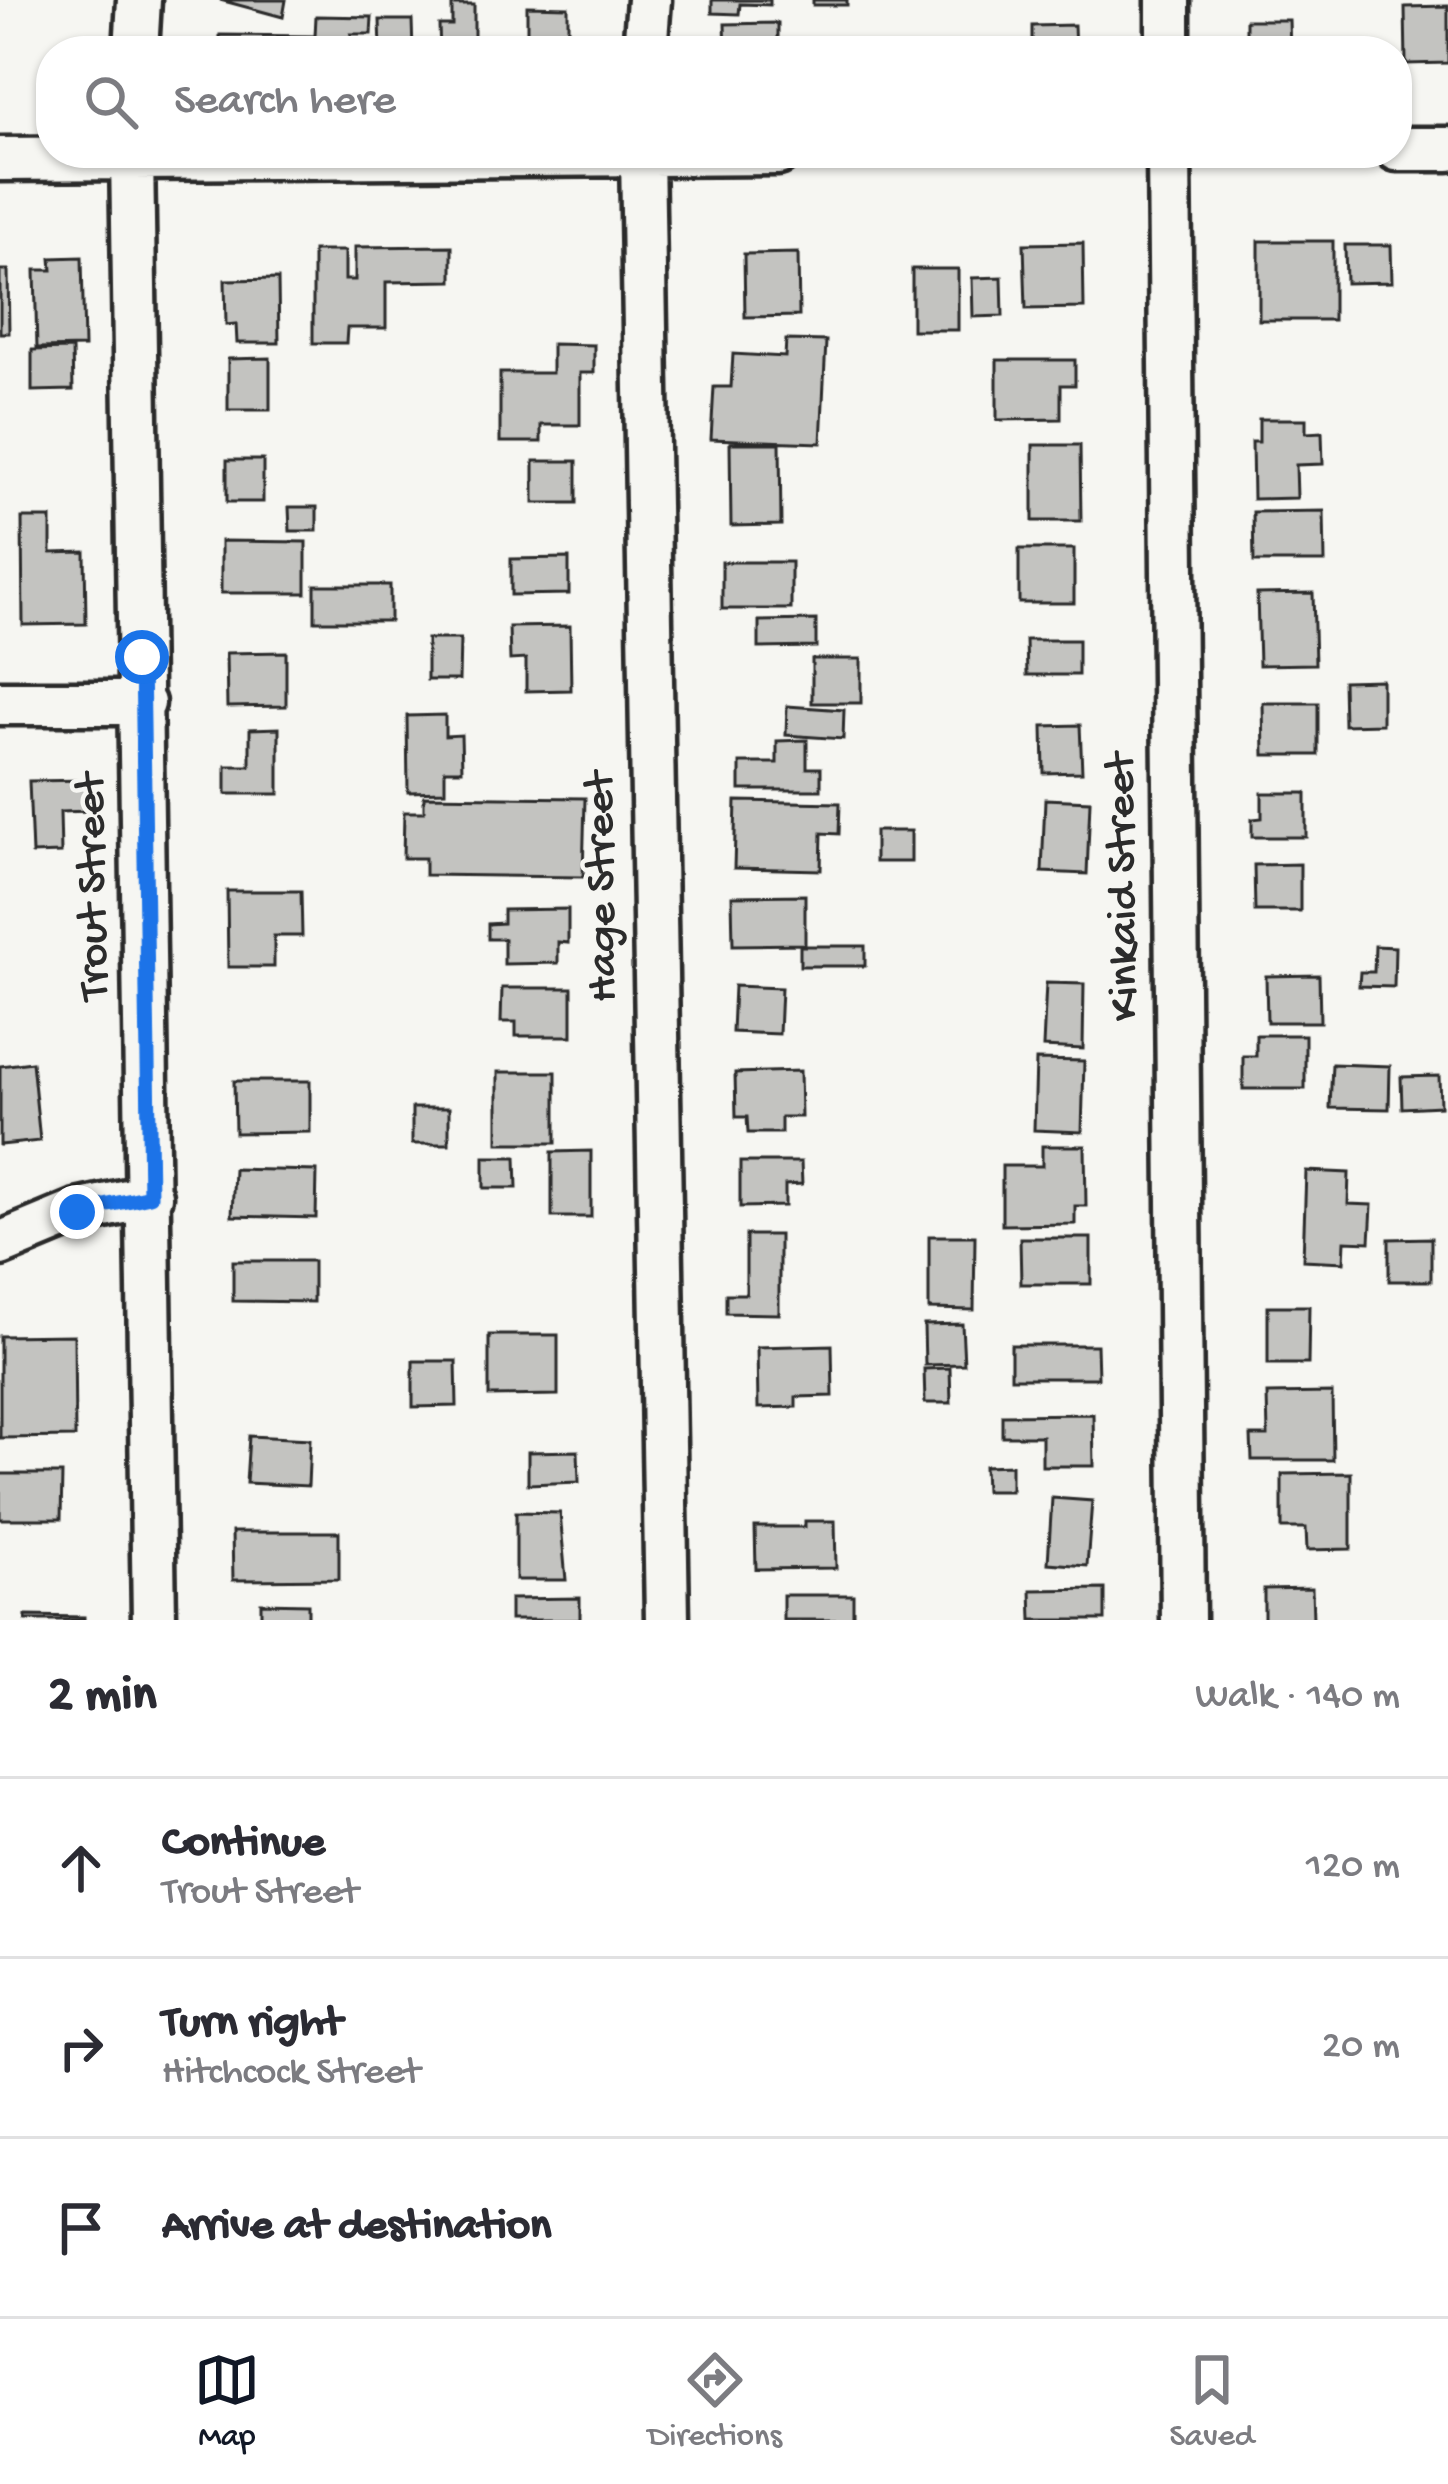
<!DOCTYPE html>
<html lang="en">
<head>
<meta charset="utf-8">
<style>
  body { margin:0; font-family:"Gochi Hand",sans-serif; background:#f7f7f7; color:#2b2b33 }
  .stop { position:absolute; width:36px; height:36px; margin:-27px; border:9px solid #1a73e8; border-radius:50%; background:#fff }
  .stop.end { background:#1a73e8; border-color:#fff; box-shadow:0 3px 12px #0008 }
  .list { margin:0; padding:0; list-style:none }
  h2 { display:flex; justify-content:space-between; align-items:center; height:156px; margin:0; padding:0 48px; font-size:51px }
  h2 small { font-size:39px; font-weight:400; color:#7c7c81 }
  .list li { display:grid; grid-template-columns:78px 1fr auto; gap:36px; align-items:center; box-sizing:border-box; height:180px; padding:0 48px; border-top:3px solid #e1e1e2 }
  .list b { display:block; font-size:45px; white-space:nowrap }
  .list p { margin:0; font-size:39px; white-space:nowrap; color:#7c7c81 }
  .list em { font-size:39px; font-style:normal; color:#7c7c81 }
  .icon { flex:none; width:66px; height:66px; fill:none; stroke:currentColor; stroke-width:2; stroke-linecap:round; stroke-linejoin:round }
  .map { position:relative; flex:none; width:1448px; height:1620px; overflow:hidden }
  .search { position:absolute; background:#fff; box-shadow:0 3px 9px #0004; left:36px; right:36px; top:36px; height:132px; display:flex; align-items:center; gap:30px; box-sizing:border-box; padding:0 42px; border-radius:48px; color:#7c7c81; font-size:45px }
  .sheet { height:696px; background:#fff }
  nav { display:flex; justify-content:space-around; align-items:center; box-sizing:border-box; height:168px; border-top:3px solid #e1e1e2; background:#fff; font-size:33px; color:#7c7c81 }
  nav a { display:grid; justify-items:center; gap:6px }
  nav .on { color:#111827 }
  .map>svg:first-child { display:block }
  .building { fill:#c3c3c0; stroke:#2b2b2b; stroke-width:3 }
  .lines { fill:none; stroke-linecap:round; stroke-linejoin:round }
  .minor-casing { stroke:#2b2b2b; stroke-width:51 }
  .minor { stroke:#f6f6f2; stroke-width:42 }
  .route { stroke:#1a73e8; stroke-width:15 }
  .labels { text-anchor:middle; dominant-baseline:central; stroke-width:9; stroke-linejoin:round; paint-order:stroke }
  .street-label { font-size:45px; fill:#2b2b2b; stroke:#f6f6f2 }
</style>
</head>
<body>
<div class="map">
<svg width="1448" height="1620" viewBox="0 0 1448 1620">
  <rect width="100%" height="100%" fill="#f6f6f2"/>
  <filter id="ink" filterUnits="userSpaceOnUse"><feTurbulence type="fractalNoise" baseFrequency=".00833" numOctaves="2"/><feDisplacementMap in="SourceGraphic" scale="24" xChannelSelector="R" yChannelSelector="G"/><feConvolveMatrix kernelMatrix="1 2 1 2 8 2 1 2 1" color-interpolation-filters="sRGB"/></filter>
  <g filter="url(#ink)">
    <path class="building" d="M220,0h66l-3,17z
      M712,0h58v5l-30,-1 -1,10 -27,-1z
      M813,0h34v5h-34z
      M452,5h22v46h-34l-1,-26h13z
      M527,6l41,1v44h-41z
      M1448,6v57l-42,1 -1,-57z
      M316,16l56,1 -1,17h-20l-1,14 -130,3v-16l95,1z
      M380,20h32l1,31h-32z
      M1246,20h43l1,31h-44z
      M778,23v28h-52l-1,-27z
      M1074,25l1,26h-43v-25z
      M1259,241h74v79h-74z
      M1083,243l1,65 -58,1 -2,-65z
      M1345,245h46l1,37 -46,1z
      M452,246v35l-66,1v46h-39l-1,15h-33v-92h32v29h10v-33z
      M798,253l1,63 -54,1 -1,-63z
      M82,257l2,90 -47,1 -2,-78h17l-1,-12z
      M912,269h46v61h-46z
      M0,270h8l1,63h-9z
      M1002,277l1,39 -30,1 -1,-39z
      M278,279l1,64h-42l-1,-19 -10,1 -1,-45z
      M786,340l40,1 -5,102 -110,-4 3,-52h17l2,-33 52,3z
      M552,344l42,1v28h-14v52h-39v17h-41v-69h52z
      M72,349l1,41 -41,1v-41z
      M270,358v52h-42v-51z
      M997,360h78v25h-14v34l-64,1z
      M1259,419h47v14l16,-1 1,32 -27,1 1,33 -44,1 -1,-57h7z
      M730,443h50l1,82 -50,1z
      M1033,445h47l1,76h-48z
      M227,460h36v42h-36z
      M534,461h43v42h-43z
      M289,507h28v24h-27z
      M1324,511l1,51h-71l-1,-50z
      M22,518h29v35l34,-1 1,72 -63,1z
      M221,541l85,1v51h-85z
      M1019,549h55v54h-55z
      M569,558v36l-58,1v-36z
      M722,562h69v47h-69z
      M315,585h75v36h-75z
      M1313,593l2,71 -56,1 -2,-71z
      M816,620v27l-57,1v-27z
      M570,626l1,64 -45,1v-32l-16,1 -1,-33z
      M427,639h33l-1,41h-32z
      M1026,640h52v35h-51z
      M286,652v54l-59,1 -1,-54z
      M812,659h49v44h-49z
      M1382,680v44l-38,1 -1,-44z
      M1263,703h55v52h-54z
      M787,706l57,4 -1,29 -57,-4z
      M445,715v21l16,-1 1,35h-17v21l-37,1 -1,-76z
      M1080,725l2,47 -38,1 -1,-47z
      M279,728v66h-53v-28h24v-37z
      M807,740v28h14v22h-81v-27h37v-22z
      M90,780l1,31 -31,1 1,41 -29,1 -3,-73z
      M1262,793h44v44h-54v-18l10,-1z
      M424,796l161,2 -2,79 -158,-2v-17h-22l1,-46h20z
      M1045,799l45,2 -3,73 -45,-2z
      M736,801l104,2 -1,31 -17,-1 -1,37 -87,-2z
      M875,831h36v31h-36z
      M1300,864v47h-45l-1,-46z
      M227,891h74l1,45h-28v31h-46z
      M805,895v49l-72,1 -1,-49z
      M568,909v34l-10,-1v21l-54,1v-25h-16v-15l15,-1v-13z
      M800,946h65v20h-65z
      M1375,946l20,1 -1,40 -35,-1 1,-14h14z
      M1319,975l1,47h-53l-1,-46z
      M1046,983l38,1 -1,65 -40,-2z
      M734,986l47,2 -2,46 -47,-2z
      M502,988h70v48h-56v-14h-15z
      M1256,1035h49v54h-62v-33h13z
      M1036,1060l48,1 -2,71 -48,-2z
      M32,1062l8,79 -40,4v-79z
      M1332,1064l58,2 -1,43 -59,-1z
      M800,1071l1,46h-20v16h-33l-1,-16h-11l-1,-44z
      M498,1072h58v71h-58z
      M1439,1076l1,30 -38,2 -1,-31z
      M234,1081h76v51l-75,1z
      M412,1108h37v36h-37z
      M1042,1146h43l1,60h-11v18l-73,1v-59h40z
      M591,1151v66h-39v-65z
      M484,1157h32l1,31h-33z
      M740,1162h61l1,22 -17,1v21l-45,1z
      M234,1169l83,2 -1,47 -84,-2z
      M1306,1171l43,2 -1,31 24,1 -2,37 -25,-1 -1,21 -41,-2z
      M746,1235h33v79l-53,-1v-19h20z
      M929,1236h46l-1,74 -45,-1z
      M1020,1238h71v46h-70z
      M1431,1238v43h-42v-42z
      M233,1261h80v41l-80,-1z
      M1268,1306h41l-1,58h-40z
      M962,1324l2,40 -39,1 -1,-40z
      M74,1335l1,102 -75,1v-102z
      M489,1335h69v60l-69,1z
      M832,1345l1,51 -37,1v10l-38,1 -1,-61z
      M1011,1345h86l1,33h-87z
      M413,1361h43l1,45 -44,1z
      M950,1368l1,35h-26l-1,-34z
      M1332,1393l1,67h-81l-1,-24h17l-1,-42z
      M1093,1414l1,52h-52v-30h-40v-21z
      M249,1436l61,3 -2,47 -62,-3z
      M578,1451l1,31 -51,2v-32z
      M1011,1465v26h-26l-1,-25z
      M1351,1473v76l-44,1 -1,-22h-24v-54z
      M0,1474h62l-1,45h-61z
      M1052,1498l40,3 -5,65 -39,-3z
      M516,1512l44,1 6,67h-50z
      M805,1521h30l1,47 -80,1 -1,-42h50z
      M232,1532h107v47l-106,1z
      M1312,1588l1,32h-49v-31z
      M1105,1589v31h-73l-1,-30z
      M783,1595h70v25h-70z
      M580,1598v22h-70v-21z
      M261,1603l47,1v16h-47z
      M26,1616l58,1v3h-58z"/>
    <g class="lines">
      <g class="minor-casing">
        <path id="minor" d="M1168,0v51
          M136,51l3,-51
          M645,51l4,-51
          M1397,149h51
          M132,153l22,1467
          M642,153l25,1467
          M1169,153l14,1467
          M0,159l778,-6
          M0,703h143
          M0,1244l77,-32 73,-16"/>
      </g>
      <use href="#minor" class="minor"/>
    </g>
  </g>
  <g class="lines" filter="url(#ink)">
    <path class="route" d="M77,1212l73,-16 -8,-539"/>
  </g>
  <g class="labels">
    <g class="street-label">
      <text transform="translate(95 887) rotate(-91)">Trout Street</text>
      <text transform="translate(604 887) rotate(-91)">Hage Street</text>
      <text transform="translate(1125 887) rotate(-91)">Kinkaid Street</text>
    </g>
  </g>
</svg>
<div class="stop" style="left:142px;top:657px"></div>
<div class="stop end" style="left:77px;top:1212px"></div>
<div class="search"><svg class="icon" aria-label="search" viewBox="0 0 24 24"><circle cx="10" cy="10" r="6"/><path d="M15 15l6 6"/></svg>Search here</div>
</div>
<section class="sheet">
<h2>2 min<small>Walk · 140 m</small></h2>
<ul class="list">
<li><svg class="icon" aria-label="ahead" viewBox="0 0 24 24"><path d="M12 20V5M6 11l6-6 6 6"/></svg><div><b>Continue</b><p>Trout Street</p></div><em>120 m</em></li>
<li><svg class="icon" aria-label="right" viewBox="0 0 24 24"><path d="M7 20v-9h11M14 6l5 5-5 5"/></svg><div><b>Turn right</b><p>Hitchcock Street</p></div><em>20 m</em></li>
<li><svg class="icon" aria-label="arrive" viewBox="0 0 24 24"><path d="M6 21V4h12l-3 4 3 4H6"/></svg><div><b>Arrive at destination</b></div></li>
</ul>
</section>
<nav>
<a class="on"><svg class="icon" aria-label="map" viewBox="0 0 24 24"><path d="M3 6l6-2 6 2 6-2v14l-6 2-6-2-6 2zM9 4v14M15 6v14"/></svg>Map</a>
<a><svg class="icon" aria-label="directions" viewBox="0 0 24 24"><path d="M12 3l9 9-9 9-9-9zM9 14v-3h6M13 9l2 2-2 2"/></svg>Directions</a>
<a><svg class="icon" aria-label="saved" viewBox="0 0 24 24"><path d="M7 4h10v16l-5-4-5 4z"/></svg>Saved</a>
</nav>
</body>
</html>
